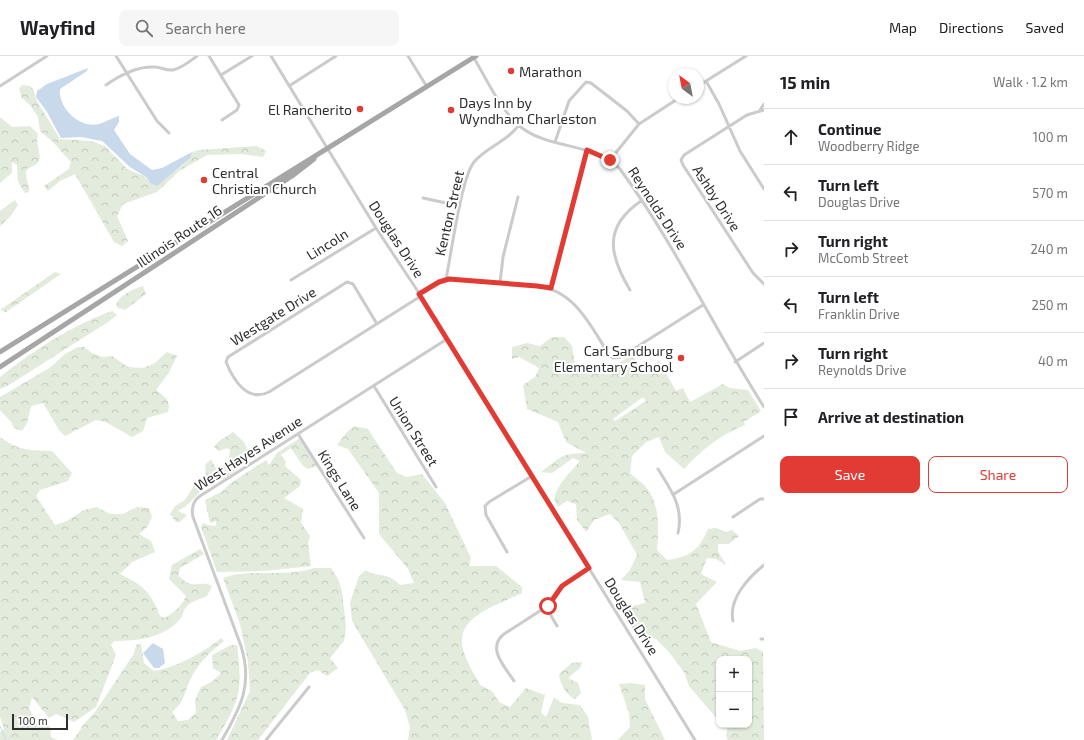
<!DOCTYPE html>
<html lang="en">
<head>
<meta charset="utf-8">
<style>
  body { margin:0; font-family:"Exo 2",sans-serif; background:#f6f6f6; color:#202124 }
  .controls { position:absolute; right:12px; bottom:12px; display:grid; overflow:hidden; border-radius:8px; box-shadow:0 1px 3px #0004 }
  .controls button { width:36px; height:36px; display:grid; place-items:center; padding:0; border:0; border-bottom:1px solid #e0e0e0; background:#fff; color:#202124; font:20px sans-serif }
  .compass { position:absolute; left:668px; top:12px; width:36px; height:36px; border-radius:50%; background:#fff; box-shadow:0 1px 3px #0004; rotate:328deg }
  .scale { position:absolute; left:12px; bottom:10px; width:56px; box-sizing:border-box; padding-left:4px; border:2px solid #2e2e2e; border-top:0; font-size:11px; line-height:14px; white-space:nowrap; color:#2e2e2e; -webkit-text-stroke:3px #fff; paint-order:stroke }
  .stop { position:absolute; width:12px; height:12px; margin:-9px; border:3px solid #e23b33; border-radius:50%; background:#fff }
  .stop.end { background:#e23b33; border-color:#fff; box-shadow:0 1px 4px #0008 }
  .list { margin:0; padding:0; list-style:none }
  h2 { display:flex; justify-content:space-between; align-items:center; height:52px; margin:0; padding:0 16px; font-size:17px }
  h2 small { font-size:13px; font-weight:400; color:#757577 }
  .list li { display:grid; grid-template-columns:26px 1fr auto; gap:12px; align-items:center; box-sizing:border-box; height:56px; padding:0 16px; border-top:1px solid #e0e0e0 }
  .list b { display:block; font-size:15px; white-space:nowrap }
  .list p { margin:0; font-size:13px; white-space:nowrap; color:#757577 }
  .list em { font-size:13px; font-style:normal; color:#757577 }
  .actions { display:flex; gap:8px; padding:12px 16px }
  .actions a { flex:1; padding:9px 0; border:1px solid #e23b33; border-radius:8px; text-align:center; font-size:14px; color:#e23b33 }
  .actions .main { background:#e23b33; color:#fff }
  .icon { flex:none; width:22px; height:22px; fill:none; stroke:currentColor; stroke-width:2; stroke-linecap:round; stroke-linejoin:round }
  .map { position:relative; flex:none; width:764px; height:684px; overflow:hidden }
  header { display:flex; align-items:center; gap:24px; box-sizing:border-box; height:56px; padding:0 20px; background:#fff; border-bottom:1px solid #e0e0e0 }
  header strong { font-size:19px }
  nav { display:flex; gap:22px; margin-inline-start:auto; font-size:14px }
  .search { width:280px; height:36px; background:#f6f6f6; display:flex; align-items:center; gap:10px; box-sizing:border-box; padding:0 14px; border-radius:8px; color:#757577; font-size:15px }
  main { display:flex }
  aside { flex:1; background:#fff }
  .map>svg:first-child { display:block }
  .forest { fill:url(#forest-crowns); fill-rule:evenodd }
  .water { fill:#c8d9eb }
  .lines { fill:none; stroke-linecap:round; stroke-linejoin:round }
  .stream { stroke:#c8d9eb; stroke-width:1 }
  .street { stroke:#cbcbcb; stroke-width:3 }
  .primary { stroke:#a6a6a6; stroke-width:5 }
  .route { stroke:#e23b33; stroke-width:5 }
  .poi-dot { fill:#e23b33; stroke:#fff; stroke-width:1.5 }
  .labels { text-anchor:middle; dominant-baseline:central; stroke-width:4; stroke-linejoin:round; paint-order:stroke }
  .poi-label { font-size:14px; fill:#2e2e2e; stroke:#fff; text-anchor:start }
  .street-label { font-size:14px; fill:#2e2e2e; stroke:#fff }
</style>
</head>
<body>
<header>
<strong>Wayfind</strong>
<div class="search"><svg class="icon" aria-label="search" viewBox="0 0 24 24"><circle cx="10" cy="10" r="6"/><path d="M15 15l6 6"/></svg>Search here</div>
<nav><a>Map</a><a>Directions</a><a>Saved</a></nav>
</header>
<main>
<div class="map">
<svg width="764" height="684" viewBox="0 0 764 684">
  <defs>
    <pattern id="forest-crowns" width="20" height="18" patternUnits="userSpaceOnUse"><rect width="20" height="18" fill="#e2ebdc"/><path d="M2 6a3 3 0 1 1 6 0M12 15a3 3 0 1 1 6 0" fill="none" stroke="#c2cabd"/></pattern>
  </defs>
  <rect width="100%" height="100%" fill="#fff"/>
  <path class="forest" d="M22,29l8,1 3,3 4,12 23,38 31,2 14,5 22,23 17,7 6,7c14,-6 36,-16 42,-31l7,-2 58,-4 9,5 -3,6 -22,-3 -34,1 -28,16 -22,21 -34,12 -6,12 11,25 -6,5 -8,-4 -4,-7 -35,-61 -15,7 -12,10 -4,-5 25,-17 2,-7 -18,-20 -13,-11 -2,-14 -8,-12 -8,-7 -3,-9z
    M0,61l12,10 18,-1 8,8 -1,6 3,18 -3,6 -10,5c-3,9 3,15 2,23l-4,1 -7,-11 -1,-17 -5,-3v11l-12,10z
    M15,144l3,5 -9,13 -9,8v-15z
    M55,216l6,2 -55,38 -6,-2z
    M143,230l3,8 -21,16 -7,-2 -2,-3c4,-11 16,-15 27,-19z
    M112,255l5,4 -9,7 -99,63 -9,4v-12c32,-26 73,-52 112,-66z
    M552,281h12l8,9 3,18 28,9 29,-18 11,16 16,-10 17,30 7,-3 7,14 33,-18 7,4 18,2 13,21 -17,11 1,3c-23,9 -44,25 -61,44l-19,-17 -6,-15 -13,5 -14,14 -2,17c4,4 10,8 14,12 16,16 15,43 13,65l10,10c23,-3 32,-10 41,-31l8,-1 10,4 6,-2 7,6 -10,8h-11v7l8,14 -10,-6 -9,-1 -6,16 16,8 -21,22 15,38 29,9 16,-3 7,4 1,88h-36l-2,-4 2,-11h21v-66h-30v62l-30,-35 -5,-14 -15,-20 -13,-13 -20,-7 -9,-10 2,-15 16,-4 -5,-21 -19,-2 9,-10 7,-15 -18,-32 -9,-9 -16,6 -8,12 -9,-12 -1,-16 -9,-3 -9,6 -4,-8c4,-16 16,-26 26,-38l-7,-3 -21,15 -11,-1c19,-15 22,-19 45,-19l-20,-11 -8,-20 -31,-13 -4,-24 12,-8 4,-9 -20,-11 -7,2v-12l15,-4 13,3zM643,341l3,4 -31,20 -2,-2z
    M78,291h6l8,6 10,4 10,-1 16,11 15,1 12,-5 12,-11 10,4 -9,18 -12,16 11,9 2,7 -1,6 -21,6 -4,13 -11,6 -26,-15 -10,-2 -31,16 -6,-6 -16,-27 -12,3 -4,17 -5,8 -8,-3 -3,-6 -11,-12v-13l51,-30 14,-13z
    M354,370l14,3 29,44 9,4 16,-3 23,29 26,55 -2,8h27l26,21v6c-20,10 -63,22 -60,50 1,14 12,30 18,42l12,6 7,11 11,5 16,-19 19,7 -4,17 5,5 8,-19 8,5 18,2 8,12 4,23h-184l2,-13 -5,-17 -53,-89 -2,-18 9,-27 7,-6c12,9 19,0 34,15l14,-2 -6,-14 -29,-35v-41l-31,-44 -11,-4 9,-12z
    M233,376l11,10 6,13c-9,12 -25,28 -41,26l-3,-4 -1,-12 6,-6 4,8 3,1c11,-3 11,-9 12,-18l-3,-2 -8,3 -5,-4 4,-5z
    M0,381c19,14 29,13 52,14l20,22 -4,8 -28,9 -4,6 19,29 12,-4 17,-11 13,-3 13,7h13l14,-7 12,1 3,9 -5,10 -8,7 12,7 4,11 -23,10 -12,12c24,12 30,17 40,42l5,2c9,-6 17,-12 21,-22l-17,-17 3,-14 28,-16 4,5 -24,14 -2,8c5,2 7,8 14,8 8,1 12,-2 20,2l-5,10c-9,4 -17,5 -23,14 -1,3 -2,7 -4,9 -16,19 -43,22 -66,22l-3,4 5,10 -20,52 -22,15 -18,-8 -7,4 -17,-21 -3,11 9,19 12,-1 1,11 6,3h-57v-8l4,-3 -4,-12z
    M300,382l17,28 -9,3 -5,-3 -12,-18 -10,7 5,7 -1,4 16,14 -1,6 -16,12 19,11 -2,14 9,13 -2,7 3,23 -47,5 -47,1 -16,-45 2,-4 4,2 9,1v-5l-6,2 -5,-23 16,-8 10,-9 35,-23 3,5 8,-12z
    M198,423l6,4 1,4 -19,19 -8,5 9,4 -7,7h-4l-6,-8 5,-8 10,-6z
    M314,512h17l7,11 4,12 4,36 -2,14 -14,17 8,10 -11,8 -9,-6 -8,3 -52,67h-31l23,-49 -2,-29 -8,-38 -17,-46c27,-10 61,0 91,-10z
    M221,582l3,3c-14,11 -25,21 -33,37 -7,14 -6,24 -19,34l6,9 10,-1 8,-8 -1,-12 6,-13 11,-5 9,-9 -8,-5 -1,-13 19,-10h6c6,47 3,55 -21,95h-143l11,-16 11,-12 38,-57 4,-11h4l3,19 10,8c21,-3 51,-19 67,-33z
    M582,606l-1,5 -13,11 10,5 3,10 -6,6c-9,-4 -15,-15 -16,-25l13,-11z
    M630,627l15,2v14l20,41h-47l12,-13 -1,-14 -10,-29z"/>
  <path class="water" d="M88,12l-1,3 -27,18c-2,18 19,40 39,35 7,-2 13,-6 20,-8v6l-5,8 16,24 22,16 10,-2 30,-16 -2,6 -33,28 -7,-3 -4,-6 -16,-10 -28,-26 -21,-4 -20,1 -14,-26 -11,-15 1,-6 10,-7z
    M153,587l10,6 2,14 -6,5h-5l-11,-15z"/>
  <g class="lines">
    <path class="stream" d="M0,670l6,14"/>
    <path class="street" d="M116,0l41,65 12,12
      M209,0l30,49 -2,5 -15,10
      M271,0l105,172 45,68 274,444
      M408,0l19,31
      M474,2c13,22 28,55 48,70 30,22 71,14 98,41 55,75 94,160 144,238
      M221,19l31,-19
      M706,25l13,23 21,47 24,38
      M106,29c14,-10 31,-19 49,-18 6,0 11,4 18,3 9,-2 17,-9 24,-14
      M0,30l47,-30
      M289,30l47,-30
      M698,30l48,-30
      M760,54l4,-6
      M764,54l-17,5 -63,40 -3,5 2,5 70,108 11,11
      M555,86l14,-41 17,-19 5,1 36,28 12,13
      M610,104l29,-36 40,-26
      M423,142l37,8
      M446,223c5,-23 15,-101 28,-117 12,-15 33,-20 45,-37
      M291,224l85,-52
      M500,227l3,-26 15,-60
      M551,233l36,-139
      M630,234c-21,-35 -27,-63 11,-89
      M419,238l20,-12 10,-3 88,7c38,4 54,41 73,70l3,2 8,-1 82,-52
      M377,268l-24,-40 -6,-2 -119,75 -2,5c7,17 21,41 43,30l152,-96
      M735,306l29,-19
      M374,330l62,101
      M298,378l66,104
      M658,413c13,21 26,38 20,64
      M674,438l90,-58
      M733,461l27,-18h4
      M507,496l-21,-37 -1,-9 4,-4 43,-26
      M546,551l11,19
      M733,565c-5,-22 16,-44 31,-56
      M761,583h3
      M514,625c-9,-14 -28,-33 -10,-47l42,-27 16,-21 27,-18
      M222,684c19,-33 31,-56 19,-94l-48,-129c-2,-9 0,-16 7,-21l247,-157
      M266,684l43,-53"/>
    <path class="primary" d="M0,296l476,-296
      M0,311l292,-191 22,-17"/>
  </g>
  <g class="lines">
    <path class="route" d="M548,550l14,-20 27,-18 -170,-274 20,-12 10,-3 88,7 14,2 36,-138 23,10"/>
  </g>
  <g class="poi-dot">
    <circle cx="511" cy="15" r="4"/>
    <circle cx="360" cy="53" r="4"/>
    <circle cx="451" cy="54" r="4"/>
    <circle cx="204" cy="124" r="4"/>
    <circle cx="681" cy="302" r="4"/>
  </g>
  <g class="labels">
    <g class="poi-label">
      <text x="519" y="15">Marathon</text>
      <text x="459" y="46">Days Inn by<tspan x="459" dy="16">Wyndham Charleston</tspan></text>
      <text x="352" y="53" text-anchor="end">El Rancherito</text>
      <text x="212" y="116">Central<tspan x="212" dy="16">Christian Church</tspan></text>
      <text x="673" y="294" text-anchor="end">Carl Sandburg<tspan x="673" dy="16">Elementary School</tspan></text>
    </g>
    <g class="street-label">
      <text transform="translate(717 142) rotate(57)">Ashby Drive</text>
      <text transform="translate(658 152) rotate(57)">Reynolds Drive</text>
      <text transform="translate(449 157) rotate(-77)">Kenton Street</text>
      <text transform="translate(179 180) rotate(-34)">Illinois Route 16</text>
      <text transform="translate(397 183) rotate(57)">Douglas Drive</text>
      <text transform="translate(327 188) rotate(-32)">Lincoln</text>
      <text transform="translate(273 260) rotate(-32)">Westgate Drive</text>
      <text transform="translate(414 375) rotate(58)">Union Street</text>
      <text transform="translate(248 397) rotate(-33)">West Hayes Avenue</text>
      <text transform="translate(340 424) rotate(58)">Kings Lane</text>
      <text transform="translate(632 560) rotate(58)">Douglas Drive</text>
    </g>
  </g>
</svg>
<div class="controls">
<button>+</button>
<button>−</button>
</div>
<svg class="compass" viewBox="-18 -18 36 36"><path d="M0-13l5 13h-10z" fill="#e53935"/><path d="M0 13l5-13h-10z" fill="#757577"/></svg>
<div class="scale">100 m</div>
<div class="stop" style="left:548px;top:550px"></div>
<div class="stop end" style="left:610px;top:104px"></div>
</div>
<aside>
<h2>15 min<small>Walk · 1.2 km</small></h2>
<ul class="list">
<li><svg class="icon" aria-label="ahead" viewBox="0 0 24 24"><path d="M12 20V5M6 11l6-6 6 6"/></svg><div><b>Continue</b><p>Woodberry Ridge</p></div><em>100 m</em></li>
<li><svg class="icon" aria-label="left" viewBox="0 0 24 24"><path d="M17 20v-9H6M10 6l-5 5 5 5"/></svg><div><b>Turn left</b><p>Douglas Drive</p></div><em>570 m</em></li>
<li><svg class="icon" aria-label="right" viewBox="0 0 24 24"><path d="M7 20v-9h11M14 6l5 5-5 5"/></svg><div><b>Turn right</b><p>McComb Street</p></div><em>240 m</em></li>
<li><svg class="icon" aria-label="left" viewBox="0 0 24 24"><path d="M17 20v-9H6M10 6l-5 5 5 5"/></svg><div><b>Turn left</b><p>Franklin Drive</p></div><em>250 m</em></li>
<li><svg class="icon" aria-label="right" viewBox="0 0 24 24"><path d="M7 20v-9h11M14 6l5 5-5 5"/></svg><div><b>Turn right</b><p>Reynolds Drive</p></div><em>40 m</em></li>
<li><svg class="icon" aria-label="arrive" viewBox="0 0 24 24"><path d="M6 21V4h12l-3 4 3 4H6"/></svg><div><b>Arrive at destination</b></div></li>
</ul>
<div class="actions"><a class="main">Save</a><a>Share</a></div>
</aside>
</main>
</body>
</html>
